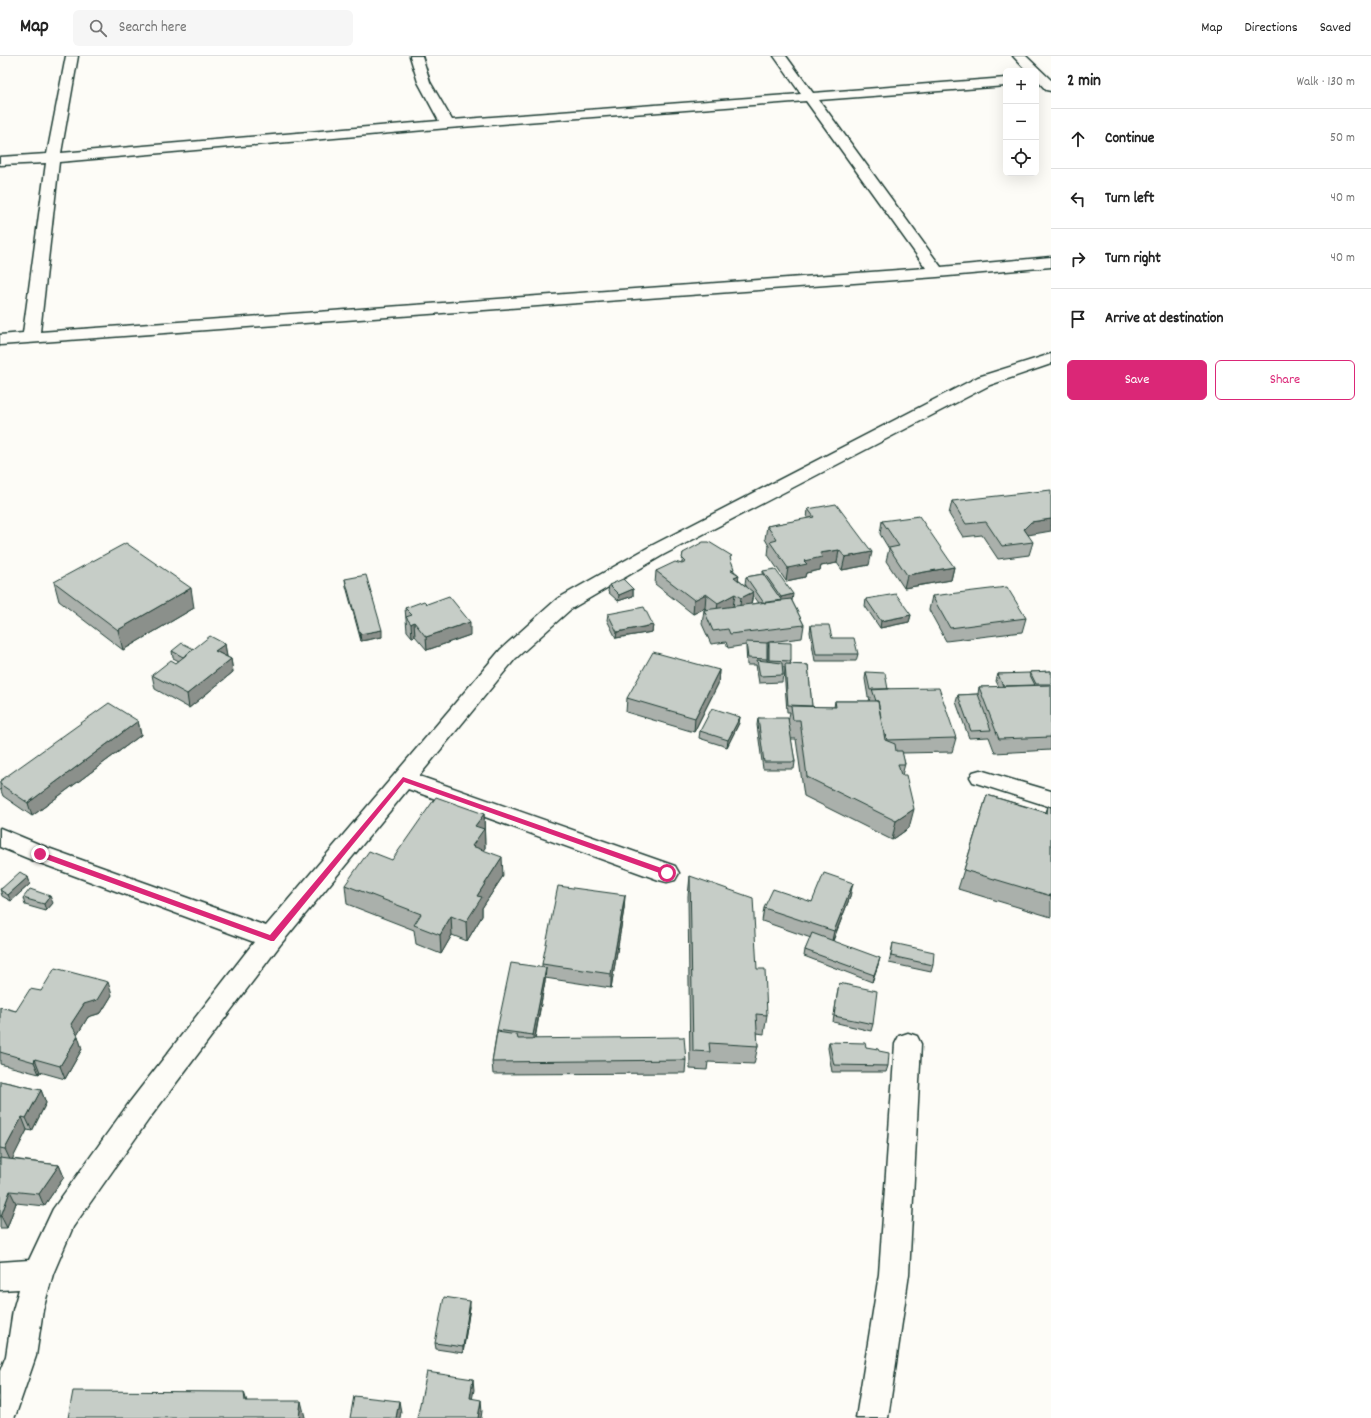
<!DOCTYPE html>
<html lang="en">
<head>
<meta charset="utf-8">
<style>
  body { margin:0; font-family:Dekko,sans-serif; background:#f6f6f6; color:#222 }
  .controls { position:absolute; right:12px; top:12px; display:grid; overflow:hidden; border-radius:6px; box-shadow:0 4px 16px #0002 }
  .controls button { width:36px; height:36px; display:grid; place-items:center; padding:0; border:0; border-bottom:1px solid #e0e0e0; background:#fff; color:#222; font:20px sans-serif }
  .stop { position:absolute; width:12px; height:12px; margin:-9px; border:3px solid #db2777; border-radius:50%; background:#fff }
  .stop.end { background:#db2777; border-color:#fff; box-shadow:0 1px 4px #0008 }
  .list { margin:0; padding:0; list-style:none }
  h2 { display:flex; justify-content:space-between; align-items:center; height:52px; margin:0; padding:0 16px; font-size:17px }
  h2 small { font-size:13px; font-weight:400; color:#767676 }
  .list li { display:grid; grid-template-columns:26px 1fr auto; gap:12px; align-items:center; box-sizing:border-box; height:60px; padding:0 16px; border-top:1px solid #e0e0e0 }
  .list b { display:block; font-size:15px; white-space:nowrap }
  .list em { font-size:13px; font-style:normal; color:#767676 }
  .actions { display:flex; gap:8px; padding:12px 16px }
  .actions a { flex:1; padding:9px 0; border:1px solid #db2777; border-radius:6px; text-align:center; font-size:14px; color:#db2777 }
  .actions .main { background:#db2777; color:#fff }
  .icon { flex:none; width:22px; height:22px; fill:none; stroke:currentColor; stroke-width:2; stroke-linecap:round; stroke-linejoin:round }
  .map { position:relative; flex:none; width:1051px; height:1362px; overflow:hidden }
  header { display:flex; align-items:center; gap:24px; box-sizing:border-box; height:56px; padding:0 20px; background:#fff; border-bottom:1px solid #e0e0e0 }
  header strong { font-size:19px }
  nav { display:flex; gap:22px; margin-inline-start:auto; font-size:14px }
  .search { width:280px; height:36px; background:#f6f6f6; display:flex; align-items:center; gap:10px; box-sizing:border-box; padding:0 14px; border-radius:6px; color:#767676; font-size:15px }
  main { display:flex }
  aside { flex:1; background:#fff }
  .map>svg:first-child { display:block }
  .lines { fill:none; stroke-linecap:round; stroke-linejoin:round }
  .lane-casing { stroke:#1f3d34; stroke-width:3 }
  .street-casing { stroke:#1f3d34; stroke-width:3 }
  .secondary-casing { stroke:#1f3d34; stroke-width:3 }
  .lane { fill:#fdfcf7; fill-rule:evenodd }
  .street { fill:#fdfcf7; fill-rule:evenodd }
  .secondary { fill:#fdfcf7; fill-rule:evenodd }
  .wall { fill:#aab0ab; stroke:#1f3d34; fill-rule:evenodd }
  .shaded-wall { fill:#8b908b; stroke:#1f3d34 }
  .building { fill:#c6cdc7; stroke:#1f3d34 }
  .route { fill:#db2777 }
</style>
</head>
<body>
<header>
<strong>Map</strong>
<div class="search"><svg class="icon" aria-label="search" viewBox="0 0 24 24"><circle cx="10" cy="10" r="6"/><path d="M15 15l6 6"/></svg>Search here</div>
<nav><a>Map</a><a>Directions</a><a>Saved</a></nav>
</header>
<main>
<div class="map">
<svg width="1051" height="1362" viewBox="0 0 1051 1362">
  <rect width="100%" height="100%" fill="#fdfcf7"/>
  <filter id="ink" filterUnits="userSpaceOnUse"><feTurbulence type="fractalNoise" baseFrequency=".025" numOctaves="2"/><feDisplacementMap in="SourceGraphic" scale="8" xChannelSelector="R" yChannelSelector="G"/><feConvolveMatrix kernelMatrix="1 2 1 2 8 2 1 2 1" color-interpolation-filters="sRGB"/></filter>
  <g filter="url(#ink)">
    <g class="lines">
      <g class="lane-casing">
        <path id="lane" d="M980,714l71,21v16l-78,-25 -3,-5 3,-5z"/>
      </g>
      <g class="street-casing">
        <path id="street" d="M66,0h12l-17,97 378,-32 -21,-39 -8,-26h12l8,26 22,38 349,-26 -27,-38h12l27,37 193,-15v8l-187,14 122,167 110,-10v10l-114,10 -937,68v-10l23,-2 23,-170 -46,2v-8l47,-3zM806,45l120,167 -886,64 19,-170 389,-34z
          M1051,298v10l-61,21 -327,170 -92,54 -56,50 -96,117 256,90 4,7 -4,7 -8,2 -8,-2 -251,-91 -128,156 -131,174 -76,108 -20,47 -10,36 -7,46 -20,58 -2,4h-14v-47l6,-15 7,-46 6,-21 -19,1v-28l29,-2 24,-51 76,-106 125,-161 -222,-82 -32,-13v-19l48,20 218,78 235,-277 56,-50 92,-52 329,-170z
          M908,977l9,3 4,8 -12,230 -21,144h-32l23,-144 16,-230 4,-8z"/>
      </g>
      <g class="secondary-casing">
        <path id="secondary" d="M1013,0h13l25,24v11l-5,-1 -10,-11v-8h-9z"/>
      </g>
      <use href="#lane" class="lane"/>
      <use href="#street" class="street"/>
      <use href="#secondary" class="secondary"/>
    </g>
    <path class="wall" d="M952,445l81,41 -4,13 -31,4 -16,-24 -19,2 -14,-23z
      M808,453l61,56 -27,5 -5,-7 -16,3 -1,4 -14,3 -1,4 -19,4 -18,-26 1,-9 -4,-7 2,-13 40,-7z
      M882,465l72,46 -3,13 -47,8 -18,-27 3,-12 -9,-15z
      M683,497l48,8 3,10 5,4 -1,5 9,7 -2,-3 1,-7 17,-3v-3l29,30 12,24 -2,13 -32,4 21,19 -1,3 18,1 4,42h22l1,-6h34l1,-4h-2l-3,-18 1,-7 90,66 -4,14 -50,1 3,11 -3,11 7,53 -17,12 -88,-44 -8,-57h-5l4,23 -1,7h-31l-6,-44 1,-7 30,4 2,-10h-3l-3,-42v-3h-2l1,8 -1,7 -23,1 -3,-18h-9l-1,-17v-3l-18,3 -2,-6 -15,2 -9,-20 2,-14h3l-2,-2 -12,6 -38,-30 1,-13 26,-8zM753,539l6,8 -8,1zM769,586l-1,7v12h-1v-18z
      M345,523l37,58 -21,4 -15,-55z
      M54,526l140,26 -71,42 -64,-49z
      M609,529l24,4v7l-15,5 -10,-9z
      M932,540l94,22 -4,14 -76,9 -17,-31z
      M866,543l45,16 -2,7 -29,6 -15,-22z
      M427,548l43,31 -43,15 -12,-14 -3,1 -5,-6 -2,-23z
      M608,558l45,11 -1,7 -36,6 -9,-18z
      M811,569l47,29 -2,7h-41l-5,-29z
      M225,588l2,13 4,2 2,13 -44,36 -34,-19 -3,-14 24,-12 3,-2 -6,-3 -1,-7 22,-2z
      M719,614l-1,14 -24,48 -68,-20 1,-14z
      M1051,615v79l-56,3 -6,-16 -20,1 -13,-36 2,-7 20,-1 1,-7h20l-3,-6 2,-7h32v-2z
      M740,661l-1,6 -12,24 -28,-9 1,-7z
      M138,665l3,14 -109,81 -29,-20 -3,-8v-7z
      M987,739l59,17 2,-6 3,1v110l-93,-28z
      M484,758l1,34 -2,2 20,26 -21,32v8l-15,25 -15,-6 -11,19 -25,-10 -2,-14 -67,-26 -2,-19 47,-25z
      M690,820l67,93 10,46 -3,19 -7,-1 1,13 -4,18 -46,-2 -1,8 -17,-1 -2,-173z
      M28,821l2,7 -19,17 -9,-5 -2,-7z
      M625,839l-1,14 -13,79 -66,-10v3l-10,58 151,21 -1,13 -192,1 -1,-12 5,-32 45,-62v-4z
      M850,841l-17,44 45,24 -6,17 -68,-26 1,-6 6,-12 -49,-17 2,-13z
      M23,842l30,5 -7,8 -21,-6z
      M893,887l40,22 -2,7 -42,-9z
      M839,927l34,41 -2,7 -38,-9z
      M41,935l71,4 -11,18 -13,4 -11,18 5,14 -17,30 -25,-7 -1,2 -39,-10v-57l16,4z
      M829,986l37,5 22,19 -2,6h-54l-4,-24z
      M0,1025l41,9 5,13 -14,28 -5,-1 -15,29 47,6 5,12 -20,29 -28,-3 -9,25h-7z
      M470,1251l-7,46 -27,-4 -1,-6z"/>
    <path class="shaded-wall" d="M1051,463v12l-23,4 -4,-6 7,-7z
      M839,494l-2,13 -16,3 -1,4 -14,3 -1,4 -19,4 2,-13 32,-15z
      M872,496l-3,13 -27,5 3,-13z
      M954,511l-3,13 -47,8 3,-13z
      M739,519l-2,13 -3,-11z
      M191,532l3,20 -71,42 -5,-20z
      M633,533v7l-15,5 1,-6z
      M753,536l-2,13 -12,7 2,-14z
      M706,538l-1,14 -12,6 1,-14z
      M735,538l-2,13 -17,9 2,-13z
      M793,538l-1,7 -12,3 1,-7z
      M911,559l-2,7 -29,6 1,-7z
      M414,566l1,14 -3,1 -1,-13z
      M470,566v13l-43,15 -1,-13z
      M653,569l-1,7 -36,6 1,-6z
      M382,574v7l-21,4 -1,-7z
      M225,588l2,13 -12,-6z
      M231,603l2,13 -44,36 -2,-14z
      M719,614l-1,14 -24,48 1,-14z
      M740,661l-1,6 -12,24 1,-7z
      M138,665l3,14 -109,81 -4,-13z
      M914,753l-5,19 -17,12 4,-19z
      M484,758l1,34 -12,17 -1,-19 3,-20z
      M502,801l1,19 -21,32v8l-15,25 -1,-19 11,-26z
      M28,821l2,7 -19,17 -3,-6z
      M853,827l-3,14 -19,48 3,-14z
      M625,839l-1,14 -13,79v-14z
      M50,840l3,7 -7,8 -2,-7z
      M451,860l1,19 -11,19 -1,-19z
      M880,902l-2,7 -6,17 2,-7z
      M546,912l-1,13 -12,67v-13z
      M108,926l4,13 -11,18 -13,4 -12,20 -5,-13 13,-20z
      M78,980l4,13 -17,30 -5,-13z
      M35,1003l5,13 -1,2 -5,-12z
      M41,1034l5,13 -14,28 -6,-13z
      M22,1061l5,13 -16,32 -6,-13z
      M59,1109l5,12 -20,29 -5,-12z
      M10,1135l6,12 -9,25 -6,-12z
      M470,1245v6l-7,46v-6z
      M473,1323l1,11 -4,19v-11z
      M244,1336l5,16 -4,-7z
      M481,1344l1,11 -1,7h-3z
      M301,1345l4,16v1h-6z
      M399,1345l2,11 -1,6h-4z"/>
    <path class="building" d="M1051,434v29l-20,3 -7,7 9,13 -31,4 -16,-24 -20,2 -14,-23z
      M836,448l36,48 -27,5 -6,-7 -19,3 2,4 -18,4 3,3 -19,4 -18,-26 7,-2 -10,-14 47,-9 -6,-8z
      M919,460l35,51 -47,8 -18,-27 10,-2 -17,-25z
      M703,486h6l23,14 -2,1 4,12 -3,1 8,5 -5,2 19,15 -12,6 -6,-4 -17,9 -12,-9 -12,6 -38,-29 19,-9 7,2 4,-2 -4,-4 1,-5z
      M126,487l65,45 -73,42 -64,-48z
      M775,513l18,25 -12,3 -18,-26z
      M763,518l19,27 -18,2 -18,-26z
      M366,519l16,55 -22,4 -15,-55z
      M623,523l10,10 -14,6 -10,-10z
      M1007,531l19,31 -76,10 -18,-32z
      M896,538l15,21 -30,6 -15,-22z
      M449,540l21,26 -44,15 -12,-15 -3,2 -5,-7 6,-2 -7,-7 19,-7 3,3z
      M791,543l13,26 -74,9 -2,-5 -15,2 -9,-21z
      M644,551l9,18 -36,7 -9,-18z
      M811,569h18l3,13h22l4,16h-42z
      M210,580l15,8 -10,7 16,8 -44,35 -35,-19 19,-15 5,3z
      M746,586l21,1v16l-19,-1z
      M769,586l22,1v18l-22,-1z
      M182,587l12,6 -11,8 -11,-6z
      M653,596l66,18 -24,48 -68,-20z
      M757,604l25,3 1,12 -23,1z
      M785,608l23,1 4,41 -24,-1z
      M1051,615v13h-15l-6,-12z
      M866,616l19,1 3,16 -18,1z
      M1029,617l6,12 -32,1 -5,-12z
      M1051,629v52l-52,2 -20,-52z
      M939,632l17,50 -69,2 -5,-15 -4,-24h-2l-4,-12z
      M978,638l13,36 -20,1 -13,-36z
      M835,645h43l7,39 10,4 1,7h6l3,13h-7l3,11h5l8,34 -18,12 -89,-44 -7,-57h-7l-2,-14 45,1z
      M109,647l29,18 -110,82 -28,-19v-3z
      M712,652l28,9 -12,23 -28,-9z
      M758,662h30l7,44h-31z
      M987,739l60,18 1,-7 3,1v89l-87,-26z
      M436,741l48,17 -9,12 9,3 -12,17 30,11 -25,39 5,1 -16,25 -15,-6 -11,19 -26,-10 7,-11 -76,-29 24,-34 23,9z
      M20,816l8,5 -20,18 -8,-5z
      M824,817l29,10 -19,48 -70,-23 9,-19 39,13z
      M690,820l63,22 4,71h8l2,46 -11,-1 2,32 -49,-3 1,9 -17,-1z
      M558,830l67,9 -14,79 -69,-10z
      M30,833l20,7 -6,8 -21,-6z
      M812,877l68,25 -6,17 -69,-25z
      M893,887l41,9 -1,13 -42,-9z
      M511,907l35,5 -13,67 -36,-5z
      M55,912l53,14 -11,18 -13,4 -13,20 7,12 -18,30 -25,-7 -1,3 -34,-10v-45l16,4 14,-22 11,2z
      M839,927l38,8 -4,33 -39,-8z
      M497,976l20,3 1,4 166,-2 2,23 -194,2z
      M829,986l36,1 1,4 12,2 1,2 10,2 -1,13 -54,-1z
      M0,1025l41,9 -15,28 -4,-1 -17,32 -5,-1z
      M0,1102l59,7 -20,29 -29,-3 -9,25h-1z
      M444,1241l26,4 -7,46 -28,-4z
      M427,1316l46,7 -3,19 11,2 -3,18h-61z
      M73,1335l171,1 1,9h56l-2,17h-231z
      M354,1340l45,5 -3,17h-46z"/>
  </g>
  <path class="route" d="M403,721l267,94 1,2 -4,3 -2,-1 -261,-93 -130,159h-3l-234,-85 -1,-2 1,-2h5l228,83z"/>
</svg>
<div class="controls">
<button>+</button>
<button>−</button>
<button><svg class="icon" aria-label="locate" viewBox="0 0 24 24"><circle cx="12" cy="12" r="6"/><path d="M12 2v4M12 18v4M2 12h4M18 12h4"/></svg></button>
</div>
<div class="stop" style="left:667px;top:817px"></div>
<div class="stop end" style="left:40px;top:798px"></div>
</div>
<aside>
<h2>2 min<small>Walk · 130 m</small></h2>
<ul class="list">
<li><svg class="icon" aria-label="ahead" viewBox="0 0 24 24"><path d="M12 20V5M6 11l6-6 6 6"/></svg><div><b>Continue</b></div><em>50 m</em></li>
<li><svg class="icon" aria-label="left" viewBox="0 0 24 24"><path d="M17 20v-9H6M10 6l-5 5 5 5"/></svg><div><b>Turn left</b></div><em>40 m</em></li>
<li><svg class="icon" aria-label="right" viewBox="0 0 24 24"><path d="M7 20v-9h11M14 6l5 5-5 5"/></svg><div><b>Turn right</b></div><em>40 m</em></li>
<li><svg class="icon" aria-label="arrive" viewBox="0 0 24 24"><path d="M6 21V4h12l-3 4 3 4H6"/></svg><div><b>Arrive at destination</b></div></li>
</ul>
<div class="actions"><a class="main">Save</a><a>Share</a></div>
</aside>
</main>
</body>
</html>
